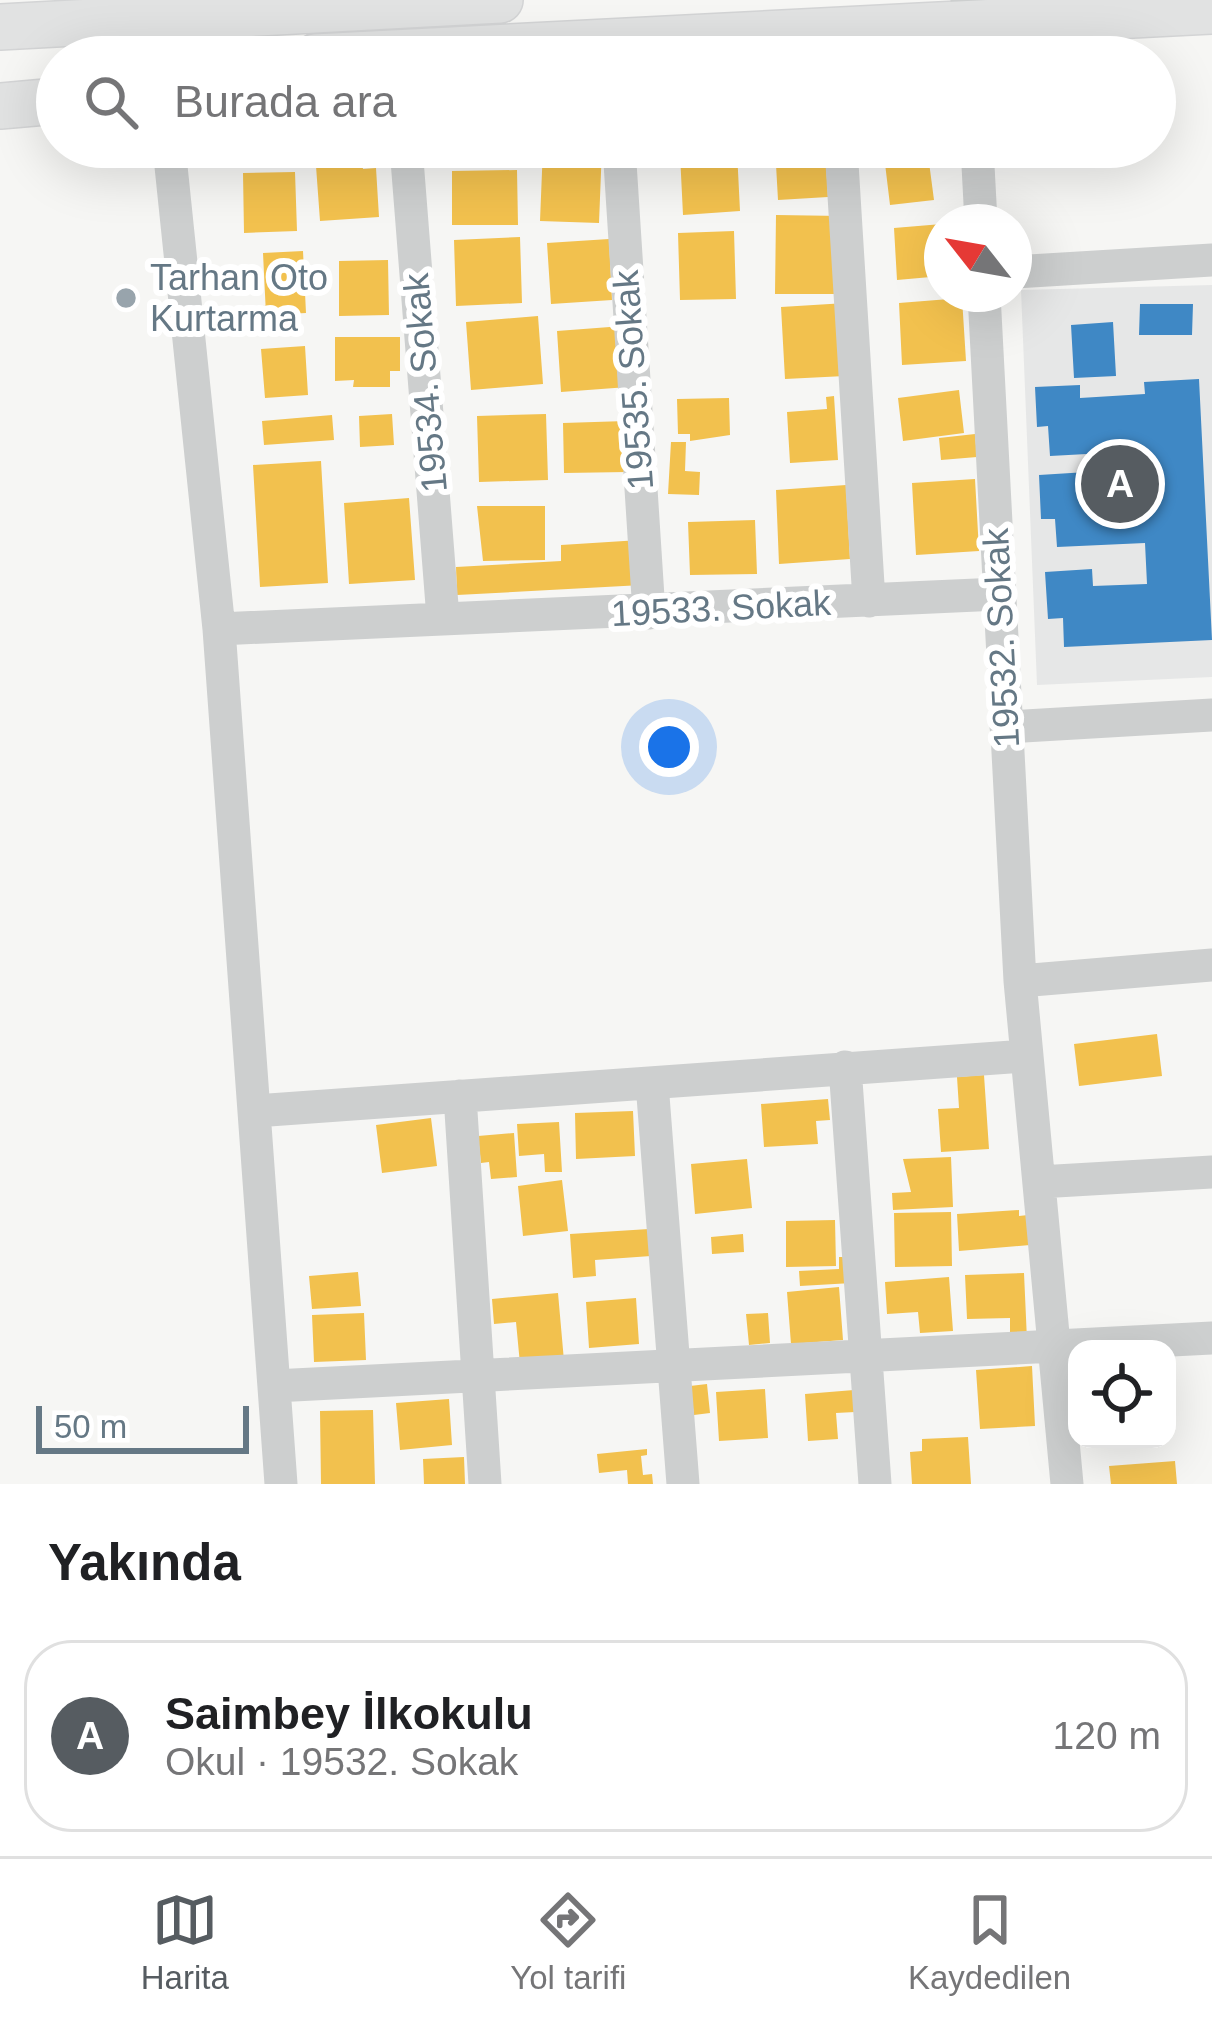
<!DOCTYPE html>
<html lang="tr">
<head>
<meta charset="utf-8">
<style>
  body { margin:0; font-family:Arial,sans-serif; background:#f6f6f6; color:#202124 }
  .controls { position:absolute; right:36px; bottom:36px; display:grid; overflow:hidden; border-radius:24px; box-shadow:0 12px 48px #0002 }
  .controls button { width:108px; height:108px; display:grid; place-items:center; padding:0; border:0; border-bottom:3px solid #e0e0e0; background:#fff; color:#202124; font:60px sans-serif }
  .compass { position:absolute; left:924px; top:204px; width:108px; height:108px; border-radius:50%; background:#fff; box-shadow:0 12px 48px #0002; rotate:301deg }
  .scale { position:absolute; left:36px; bottom:30px; width:213px; box-sizing:border-box; padding-left:12px; border:6px solid #657885; border-top:0; font-size:33px; line-height:42px; white-space:nowrap; color:#657885; -webkit-text-stroke:9px #fff; paint-order:stroke }
  .you { position:absolute; left:669px; top:747px; width:42px; height:42px; margin:-30px; border:9px solid #fff; border-radius:50%; background:#1a73e8; box-shadow:0 0 0 18px #1a73e833 }
  .badge { display:grid; place-items:center; width:78px; height:78px; border-radius:50%; background:#565c61; color:#fff; font-size:39px; font-weight:700 }
  .pin { position:absolute; translate:-50% -50%; border:6px solid #fff; box-shadow:0 3px 12px #0006 }
  .list { margin:0; padding:0; list-style:none }
  h2 { display:flex; justify-content:space-between; align-items:center; height:156px; margin:0; padding:0 48px; font-size:51px }
  h2 small { font-size:39px; font-weight:400; color:#757577 }
  .list li { display:grid; grid-template-columns:78px 1fr auto; gap:36px; align-items:center; box-sizing:border-box; height:192px; margin:0 24px 24px; padding:0 24px; border:3px solid #e0e0e0; border-radius:48px }
  .list b { display:block; font-size:45px; white-space:nowrap }
  .list p { margin:0; font-size:39px; white-space:nowrap; color:#757577 }
  .list em { font-size:39px; font-style:normal; color:#757577 }
  .icon { flex:none; width:66px; height:66px; fill:none; stroke:currentColor; stroke-width:2; stroke-linecap:round; stroke-linejoin:round }
  .map { position:relative; flex:none; width:1212px; height:1484px; overflow:hidden }
  .search { position:absolute; background:#fff; box-shadow:0 12px 48px #0002; left:36px; right:36px; top:36px; height:132px; display:flex; align-items:center; gap:30px; box-sizing:border-box; padding:0 42px; border-radius:66px; color:#757577; font-size:45px }
  .sheet { height:372px; background:#fff }
  nav { display:flex; justify-content:space-around; align-items:center; box-sizing:border-box; height:168px; border-top:3px solid #e0e0e0; background:#fff; font-size:33px; color:#757577 }
  nav a { display:grid; justify-items:center; gap:6px }
  nav .on { color:#565c61 }
  .map>svg:first-child { display:block }
  .built { fill:#e6e7e7 }
  .homes { fill:#f2c14e }
  .schools { fill:#3f88c5 }
  .lines { fill:none; stroke-linecap:round; stroke-linejoin:round }
  .secondary-casing { stroke:#d3d4d5; stroke-width:48 }
  .street { stroke:#cdcfcf; stroke-width:33 }
  .secondary { stroke:#e1e2e2; stroke-width:45 }
  .poi-dot { fill:#98a4ac; stroke:#fff; stroke-width:4.5 }
  .labels { text-anchor:middle; dominant-baseline:central; stroke-width:12; stroke-linejoin:round; paint-order:stroke }
  .poi-label { font-size:36px; fill:#657885; stroke:#fff; text-anchor:start }
  .street-label { font-size:36px; fill:#657885; stroke:#fff }
</style>
</head>
<body>
<div class="map">
<svg width="1212" height="1484" viewBox="0 0 1212 1484">
  <rect width="100%" height="100%" fill="#f6f6f4"/>
  <path class="built" d="M1212,285v392l-175,8 -16,-395z"/>
  <path class="homes" d="M336,147h25l2,22 13,-1 3,49 -59,4 -4,-55 22,-1z
    M543,147h59l-3,76 -59,-2z
    M775,147h50l3,50 -50,3z
    M883,147h44l7,53 -44,5z
    M737,151l3,60 -57,4 -3,-61z
    M517,170l1,55h-66v-54z
    M295,172l2,59 -53,2 -1,-60z
    M776,215l66,1 -1,78h-66z
    M942,224v52l-45,4 -3,-52z
    M734,231l2,68 -56,1 -2,-67z
    M520,237l2,66 -66,3 -2,-66z
    M609,239l3,61 -61,4 -4,-61z
    M303,251l3,62 -40,2 -3,-62z
    M388,260l1,55 -50,1v-55z
    M962,298l4,63 -64,4 -3,-62z
    M846,303l-1,73 -60,3 -4,-72z
    M538,316l5,68 -72,6 -5,-68z
    M623,326l5,61 -67,5 -4,-61z
    M335,337h65v34h-10v16h-37l1,-7 -19,1z
    M305,346l3,49 -43,3 -4,-49z
    M959,390l5,43 -61,8 -5,-43z
    M834,396l4,64 -48,3 -3,-51 40,-3 -1,-12z
    M729,398l1,37 -40,6v-7h-12l-1,-35z
    M392,414l2,31 -34,2 -1,-31z
    M546,414l2,66 -69,2 -2,-66z
    M332,415l2,25 -70,5 -2,-24z
    M626,421l1,51 -63,1 -1,-50z
    M975,434l2,23 -36,3 -2,-22z
    M671,442h15l-1,29 15,1 -1,23 -31,-1z
    M321,461l7,122 -68,4 -7,-122z
    M975,479l4,72 -63,4 -4,-72z
    M846,485l4,74 -71,5 -3,-74z
    M409,498l6,82 -66,4 -5,-81z
    M477,506h68v54l-62,1z
    M755,520l2,54 -67,1 -2,-53z
    M640,540l2,45 -185,10 -1,-28 105,-6v-16z
    M1157,1034l5,42 -83,10 -5,-42z
    M984,1075l5,74 -48,3 -3,-43 21,-1 -2,-31z
    M828,1099l2,21 -14,1 2,23 -54,3 -3,-43z
    M633,1111l2,45 -59,3 -1,-46z
    M431,1118l6,48 -55,7 -6,-48z
    M559,1122l3,50h-17l-1,-18 -25,2 -2,-32z
    M514,1133l3,44 -26,2 -2,-17 -8,1 -3,-27z
    M951,1157l2,50 -60,3 -1,-17 19,-1 -8,-33z
    M747,1159l5,49 -57,6 -4,-50z
    M562,1180l6,51 -45,5 -5,-50z
    M1019,1210v6l9,-1 2,30 -71,6 -2,-37z
    M951,1212l1,54 -57,1 -1,-54z
    M835,1220l1,46 -50,1v-46z
    M649,1229l2,27 -56,4 1,16 -23,2 -3,-44z
    M743,1234l1,18 -32,2 -1,-17z
    M839,1257h12l1,26 -52,3 -1,-15 40,-2z
    M358,1272l3,34 -49,3 -3,-33z
    M1024,1273l3,67 -17,1v-23l-43,1 -2,-44z
    M949,1277l4,54 -33,2 -2,-21 -31,2 -2,-32z
    M839,1287l4,53 -52,4 -4,-52z
    M558,1293l6,68 -44,3 -4,-42 -22,2 -2,-25z
    M636,1298l3,46 -50,4 -3,-46z
    M364,1313l2,47 -52,2 -2,-47z
    M768,1313l2,30 -21,2 -3,-31z
    M1032,1366l3,60 -55,3 -4,-59z
    M707,1384l3,29 -16,2 -4,-29z
    M765,1389l3,49 -49,3 -3,-49z
    M854,1390l1,22 -19,1 2,26 -30,2 -3,-47z
    M449,1399l3,46 -52,5 -4,-47z
    M373,1410l2,74h-54l-1,-73z
    M968,1437l3,47h-59l-2,-32 12,-1v-12z
    M647,1449v6l-6,1 2,19 9,-1 1,10h-25l-1,-14 -28,3 -2,-19z
    M464,1457l1,27h-41l-1,-25z
    M1175,1461l2,23h-66l-2,-18z"/>
  <path class="schools" d="M1140,304h53l-1,31h-53z
    M1113,322l3,54 -42,2 -3,-53z
    M1199,379l13,261 -148,7 -1,-29 -15,1 -3,-47 47,-3 1,17 54,-2 -2,-41 -88,4 -2,-28h-14l-2,-44 48,-3v16l57,-3 -2,-34 -92,5 -2,-30 -11,1 -2,-40 45,-2v13l65,-4 -1,-12z"/>
  <g class="lines">
    <g class="secondary-casing">
      <path id="secondary" d="M0,27l500,-27
        M315,57l897,-46
        M0,106l57,-5"/>
    </g>
    <path class="street" d="M157,0l4,57
      M967,0l6,57
      M169,147l50,482
      M406,147l37,471
      M619,147l30,466
      M841,147l28,454
      M977,147l4,75
      M1014,272l198,-12
      M984,294l36,687 47,503
      M1006,727l206,-12
      M1020,981l192,-16
      M845,1067l30,417
      M652,1083l31,401
      M460,1096l25,388
      M255,1111l771,-55
      M1039,1182l173,-10
      M274,1386l938,-48
      M281,1484l-62,-855 780,-35"/>
    <use href="#secondary" class="secondary"/>
  </g>
  <circle class="poi-dot" cx="126" cy="298" r="12"/>
  <g class="labels">
    <g class="poi-label">
      <text x="150" y="277">Tarhan Oto<tspan x="150" dy="41">Kurtarma</tspan></text>
    </g>
    <g class="street-label">
      <text transform="translate(633 380) rotate(-94)">19535. Sokak</text>
      <text transform="translate(425 383) rotate(-95)">19534. Sokak</text>
      <text transform="translate(721 608) rotate(-3)">19533. Sokak</text>
      <text transform="translate(1001 638) rotate(-93)">19532. Sokak</text>
    </g>
  </g>
</svg>
<div class="controls">
<button><svg class="icon" aria-label="locate" viewBox="0 0 24 24"><circle cx="12" cy="12" r="6"/><path d="M12 2v4M12 18v4M2 12h4M18 12h4"/></svg></button>
</div>
<svg class="compass" viewBox="-18 -18 36 36"><path d="M0-13l5 13h-10z" fill="#e53935"/><path d="M0 13l5-13h-10z" fill="#757577"/></svg>
<div class="scale">50 m</div>
<div class="you"></div>
<div class="pin badge" style="left:1120px;top:484px">A</div>
<div class="search"><svg class="icon" aria-label="search" viewBox="0 0 24 24"><circle cx="10" cy="10" r="6"/><path d="M15 15l6 6"/></svg>Burada ara</div>
</div>
<section class="sheet">
<h2>Yakında<small></small></h2>
<ul class="list">
<li><span class="badge">A</span><div><b>Saimbey İlkokulu</b><p>Okul · 19532. Sokak</p></div><em>120 m</em></li>
</ul>
</section>
<nav>
<a class="on"><svg class="icon" aria-label="map" viewBox="0 0 24 24"><path d="M3 6l6-2 6 2 6-2v14l-6 2-6-2-6 2zM9 4v14M15 6v14"/></svg>Harita</a>
<a><svg class="icon" aria-label="directions" viewBox="0 0 24 24"><path d="M12 3l9 9-9 9-9-9zM9 14v-3h6M13 9l2 2-2 2"/></svg>Yol tarifi</a>
<a><svg class="icon" aria-label="saved" viewBox="0 0 24 24"><path d="M7 4h10v16l-5-4-5 4z"/></svg>Kaydedilen</a>
</nav>
</body>
</html>
